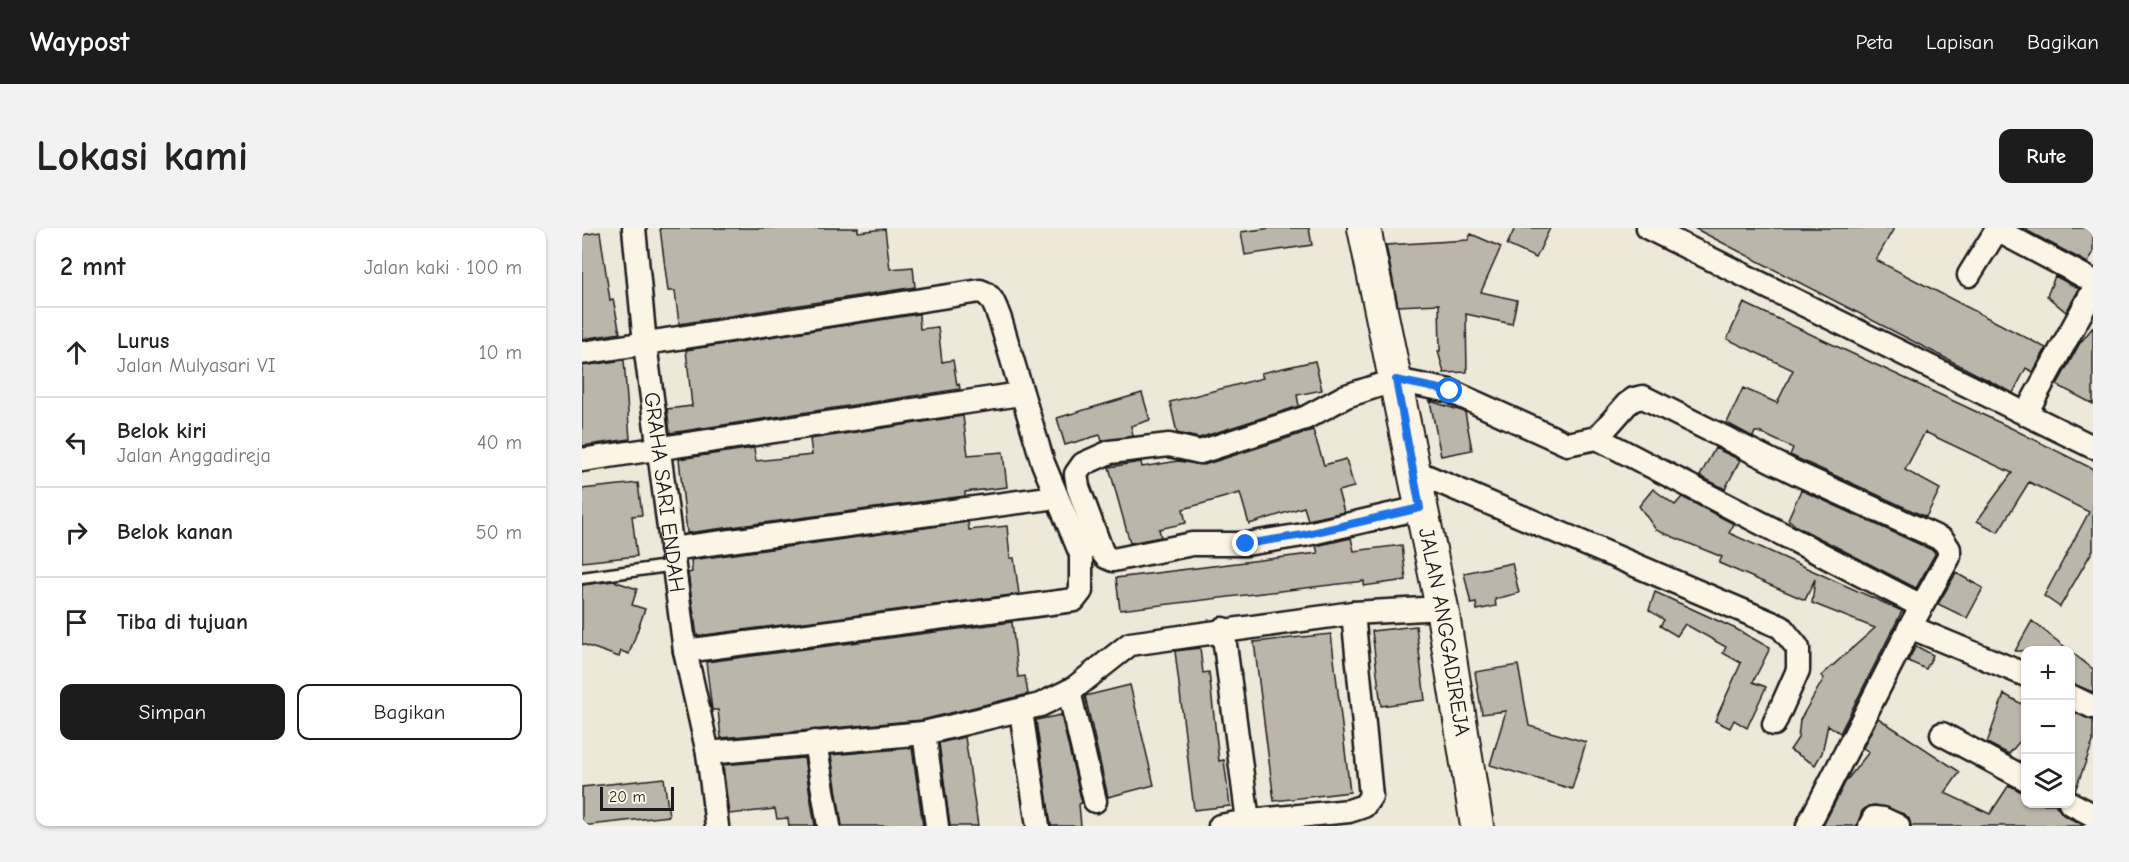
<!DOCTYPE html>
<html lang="id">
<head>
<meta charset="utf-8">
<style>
  body { margin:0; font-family:"Comic Neue",sans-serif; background:#f2f2f2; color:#222 }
  .controls { position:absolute; right:18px; bottom:18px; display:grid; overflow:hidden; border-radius:12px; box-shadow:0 2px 4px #0004 }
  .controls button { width:54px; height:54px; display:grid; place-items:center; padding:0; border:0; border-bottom:2px solid #e0e0e0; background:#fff; color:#222; font:30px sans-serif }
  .scale { position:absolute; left:18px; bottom:15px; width:74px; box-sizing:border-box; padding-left:6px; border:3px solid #1c1c1c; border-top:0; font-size:16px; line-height:21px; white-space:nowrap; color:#1c1c1c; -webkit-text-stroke:4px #fcf5e5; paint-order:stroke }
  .stop { position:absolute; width:18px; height:18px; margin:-14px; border:4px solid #1a73e8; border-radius:50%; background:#fff }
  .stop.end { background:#1a73e8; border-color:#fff; box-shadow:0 2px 6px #0008 }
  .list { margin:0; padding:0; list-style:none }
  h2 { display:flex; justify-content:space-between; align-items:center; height:78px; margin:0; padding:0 24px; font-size:26px }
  h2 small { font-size:20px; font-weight:400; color:#767676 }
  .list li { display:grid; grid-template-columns:39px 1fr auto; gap:18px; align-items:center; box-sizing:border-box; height:90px; padding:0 24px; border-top:2px solid #e0e0e0 }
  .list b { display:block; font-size:22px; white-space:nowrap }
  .list p { margin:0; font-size:20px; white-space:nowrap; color:#767676 }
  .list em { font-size:20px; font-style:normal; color:#767676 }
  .actions { display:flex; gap:12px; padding:18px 24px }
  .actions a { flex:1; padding:14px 0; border:2px solid #1c1c1c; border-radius:12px; text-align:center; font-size:21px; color:#1c1c1c }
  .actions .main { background:#1c1c1c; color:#fff }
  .icon { flex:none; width:33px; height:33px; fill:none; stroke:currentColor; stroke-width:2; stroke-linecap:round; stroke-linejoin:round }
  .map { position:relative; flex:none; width:1511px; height:598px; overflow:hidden; border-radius:12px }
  header { display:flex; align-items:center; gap:36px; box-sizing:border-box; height:84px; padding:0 30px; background:#1c1c1c; color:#fff }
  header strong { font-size:28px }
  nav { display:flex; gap:33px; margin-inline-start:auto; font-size:21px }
  .intro { display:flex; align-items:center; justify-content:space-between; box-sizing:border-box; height:144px; padding:0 36px }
  h1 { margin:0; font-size:42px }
  .button { padding:15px 27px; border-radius:12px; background:#1c1c1c; color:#fff; font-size:21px; font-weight:700 }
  main { display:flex; gap:36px; padding:0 36px }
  aside { flex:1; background:#fff; border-radius:12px; box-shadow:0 2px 4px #0004 }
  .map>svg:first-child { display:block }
  .building { fill:#bab6aa; stroke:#1c1c1c; stroke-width:1.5 }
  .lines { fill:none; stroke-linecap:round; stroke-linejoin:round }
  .lane-casing { stroke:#1c1c1c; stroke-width:15 }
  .street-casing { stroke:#1c1c1c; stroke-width:27 }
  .secondary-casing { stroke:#1c1c1c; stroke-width:36 }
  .lane { stroke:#fcf5e5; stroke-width:10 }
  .street { stroke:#fcf5e5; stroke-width:22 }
  .secondary { stroke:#fcf5e5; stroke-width:32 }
  .route { stroke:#1a73e8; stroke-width:8 }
  .labels { text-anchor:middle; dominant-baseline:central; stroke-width:4.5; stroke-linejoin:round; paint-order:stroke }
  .street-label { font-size:22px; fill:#1c1c1c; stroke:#fcf5e5 }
</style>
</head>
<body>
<header>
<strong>Waypost</strong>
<nav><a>Peta</a><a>Lapisan</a><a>Bagikan</a></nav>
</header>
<div class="intro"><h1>Lokasi kami</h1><a class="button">Rute</a></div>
<main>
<aside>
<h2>2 mnt<small>Jalan kaki · 100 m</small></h2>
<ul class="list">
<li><svg class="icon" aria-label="ahead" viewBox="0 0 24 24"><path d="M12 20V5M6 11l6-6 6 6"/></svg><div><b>Lurus</b><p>Jalan Mulyasari VI</p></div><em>10 m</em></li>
<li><svg class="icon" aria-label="left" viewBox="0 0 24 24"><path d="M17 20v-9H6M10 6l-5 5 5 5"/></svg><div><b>Belok kiri</b><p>Jalan Anggadireja</p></div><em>40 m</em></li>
<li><svg class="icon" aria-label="right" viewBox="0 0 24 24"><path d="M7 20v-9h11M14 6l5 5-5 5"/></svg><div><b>Belok kanan</b></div><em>50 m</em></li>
<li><svg class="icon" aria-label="arrive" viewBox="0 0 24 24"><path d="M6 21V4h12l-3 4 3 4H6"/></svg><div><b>Tiba di tujuan</b></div></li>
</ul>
<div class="actions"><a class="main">Simpan</a><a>Bagikan</a></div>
</aside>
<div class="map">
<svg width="1511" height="598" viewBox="0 0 1511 598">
  <rect width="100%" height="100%" fill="#eee8d9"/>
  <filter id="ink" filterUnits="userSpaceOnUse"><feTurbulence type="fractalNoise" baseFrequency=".0167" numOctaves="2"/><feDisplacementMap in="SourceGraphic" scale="12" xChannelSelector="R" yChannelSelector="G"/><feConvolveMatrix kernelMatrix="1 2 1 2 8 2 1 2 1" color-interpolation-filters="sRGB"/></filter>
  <g filter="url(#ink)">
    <path class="building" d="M78,0h198v4l27,-3 5,40 23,-2 2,20 -236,37 -4,-33h-7z
      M689,0h38l3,17 -67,10 -4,-23z
      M933,0h35l-14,30 -29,-13z
      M1112,0h200l-18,32 170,88 -13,24 -7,-4 -13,25z
      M1440,0h71v25l-5,10z
      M18,4l10,68 3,-1 7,34 -38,6v-104z
      M889,6l30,13 -20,45 36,8 -5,24 -46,-10 1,58 -23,1 -6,-22h2l-1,-47 -41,2 -12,-61 82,-5z
      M1473,48l24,13 -13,23 -19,-16z
      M1162,75l265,124 84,42v81l-33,57 -16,-11 45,-84 -60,-30 -31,50 -21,-11 35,-48 -87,-41 -20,38 35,19 -14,28 -136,-62 3,-7 -34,-16h-4l-2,5 -26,-14 16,-35 34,15 16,-33 -66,-31z
      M337,86l1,15 18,-2 4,35 11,-2 4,25 2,-1 1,5 -290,44 -3,-24 25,-3 -6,-56z
      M1511,99v77l-36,-19 23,-42z
      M42,132l6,79 -48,7v-80z
      M733,133l7,29 -25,5 2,11 -100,32 -22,-5 -7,-31 93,-24 -2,-5z
      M560,165l8,27 -19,6 2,10 -31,5 -2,-6 -35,10 -8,-27z
      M848,173l35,11 7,38 -31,6z
      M381,188l5,39 35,-3 4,35 -42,5v4l-278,37 -8,-74 75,-11 2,13 56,-6 -2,-16z
      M731,202l11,35 22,-6 8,28 -16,4 6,21 -36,8 -4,-13 -55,17 -9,-31 -57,16 3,14 -27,6 2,8 -31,6 -21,-76 32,-5 1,5 36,-6 26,4z
      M1133,220l25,12 -15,29 -25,-13z
      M56,255l4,32 -10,1 5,40 -55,6v-73z
      M1071,261l22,16 7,-8 52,27 -5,9 173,78 -62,122 -12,-8 -6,28 -7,12 -25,-15 8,-12 2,-18 24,-42 -3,-2 54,-48 -63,-25 3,-24 -10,21 -86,-37 3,-6 -66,-27 -17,-24z
      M1219,262l133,61 1,3 -19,34 -120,-62 -8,-7z
      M386,294l1,8 38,-4 3,32h4l5,36 -322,42 -9,-63 4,-1 -1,-12z
      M769,310l3,13 48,-6 4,35 -42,6v-5l-244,29 -4,-32 202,-25 -2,-7z
      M930,335l7,30 -24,6 1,7 -19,4 -1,-7 -5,1 -7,-31z
      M1374,345l27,15 -16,30 -29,-14z
      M32,353l23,8 -5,16 13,4 -16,45 -8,-3 -2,6 -37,-13v-59z
      M1073,364l81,37 34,19 -17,34 13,5 -19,41 -13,-8 -4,8 -15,-7 26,-58 -18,-10 3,-6 -41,-23 -8,12 -17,-10 4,-6 -15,-10z
      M1450,393l38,30h-55z
      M430,394l6,55 7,-1 3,18 -106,26 -201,18 -3,-28h-6l-6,-48z
      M834,398l9,74 -44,6 -9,-75z
      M749,406l19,158 -76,9 -20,-159z
      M1334,418l17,9 -7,14 -18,-8z
      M618,420l3,25 6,-1 10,89 5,-1 6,46 -36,4 -19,-159z
      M1488,423l23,18v23l-23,-9z
      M936,437l11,61 57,16 -14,47 -82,-24 16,-54 -24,3 -7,-42z
      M548,457l24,100 -46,12 -23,-101z
      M1422,466l21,12v29l-16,19 -22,-11z
      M1488,483l23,9v22l-18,49 -5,-1z
      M479,487l21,88 -3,1 2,22h-30l-15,-106z
      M1296,490l82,54 -15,21 45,21 19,-29 16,9v10h30l8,11 22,11h-174l-2,-7 -5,-5 -29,-9 -7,1 -6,5 -5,15h-34l23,-45 23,-29 -6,-4z
      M383,509l13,89h-28l-11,-83z
      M330,520l11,78h-81l-11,-71z
      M222,530l11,68h-26l-1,-8 -11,1 -2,-10 -46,5 -6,-49z
      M82,550l5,38 -87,10v-39z"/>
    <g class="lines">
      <g class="lane-casing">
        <path id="lane" d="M0,350l93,-13"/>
      </g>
      <g class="street-casing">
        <g id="street">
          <path id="s1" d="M52,0l11,116 40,307 23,102 9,73"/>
          <path d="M1066,0l445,219"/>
          <path d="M1415,2l96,51"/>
          <path d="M1387,47l29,-47"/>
          <path d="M0,125l398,-62c13,4 15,16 20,28l43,144 38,91v37l-7,9 -389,51"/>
          <path d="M1444,185l67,-122"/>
          <path d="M1015,210l324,168"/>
          <path d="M0,232l438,-66"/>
          <path d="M832,243l367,156 17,21v22l-24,54"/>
          <path d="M838,280l-117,27 -57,9h-54l-79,16 -7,-3 -4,-5 -24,-65 -2,-13 7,-10 27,-12 59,-7 31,7 105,-34 41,-22 50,-16 54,11 117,53 30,-6 30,-34 7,-5 9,-2 153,76 147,67 6,9v8l-39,70 -102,199"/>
          <path d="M89,321l385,-52"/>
          <path d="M1328,399l116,48"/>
          <path d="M641,401l25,192 101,-10 15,-5 7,-10 -18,-183"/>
          <path d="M487,463l26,110"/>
          <path d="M1488,468l23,11"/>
          <path d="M439,483l17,115"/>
          <path d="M1360,506l84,45"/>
          <path d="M233,514l14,84"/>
          <path d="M126,525l216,-20"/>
          <path d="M1488,575l23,12"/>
          <path d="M355,598l-13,-93 116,-28 33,-16 57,-45 223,-31 89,-5"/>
          <path d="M638,598l28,-5"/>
          <path d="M1288,598l4,-8 9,1 15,7"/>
        </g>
      </g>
      <g class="secondary-casing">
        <g id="secondary">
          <path id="s2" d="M782,0l78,380 35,218"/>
        </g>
      </g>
      <use href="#lane" class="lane"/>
      <use href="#street" class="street"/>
      <use href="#secondary" class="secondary"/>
    </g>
  </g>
  <g class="lines" filter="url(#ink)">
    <path class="route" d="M664,316l57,-9 117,-27 -24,-128 54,11"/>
  </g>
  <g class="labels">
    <g class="street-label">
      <text stroke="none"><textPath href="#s1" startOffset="266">GRAHA SARI ENDAH</textPath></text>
      <text stroke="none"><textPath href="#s2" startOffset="412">JALAN ANGGADIREJA</textPath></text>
    </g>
  </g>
</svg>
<div class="controls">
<button>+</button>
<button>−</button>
<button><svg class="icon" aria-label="layers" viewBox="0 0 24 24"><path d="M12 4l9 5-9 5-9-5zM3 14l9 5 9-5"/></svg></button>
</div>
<div class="scale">20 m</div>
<div class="stop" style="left:868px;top:163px"></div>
<div class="stop end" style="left:664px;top:316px"></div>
</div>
</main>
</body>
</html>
